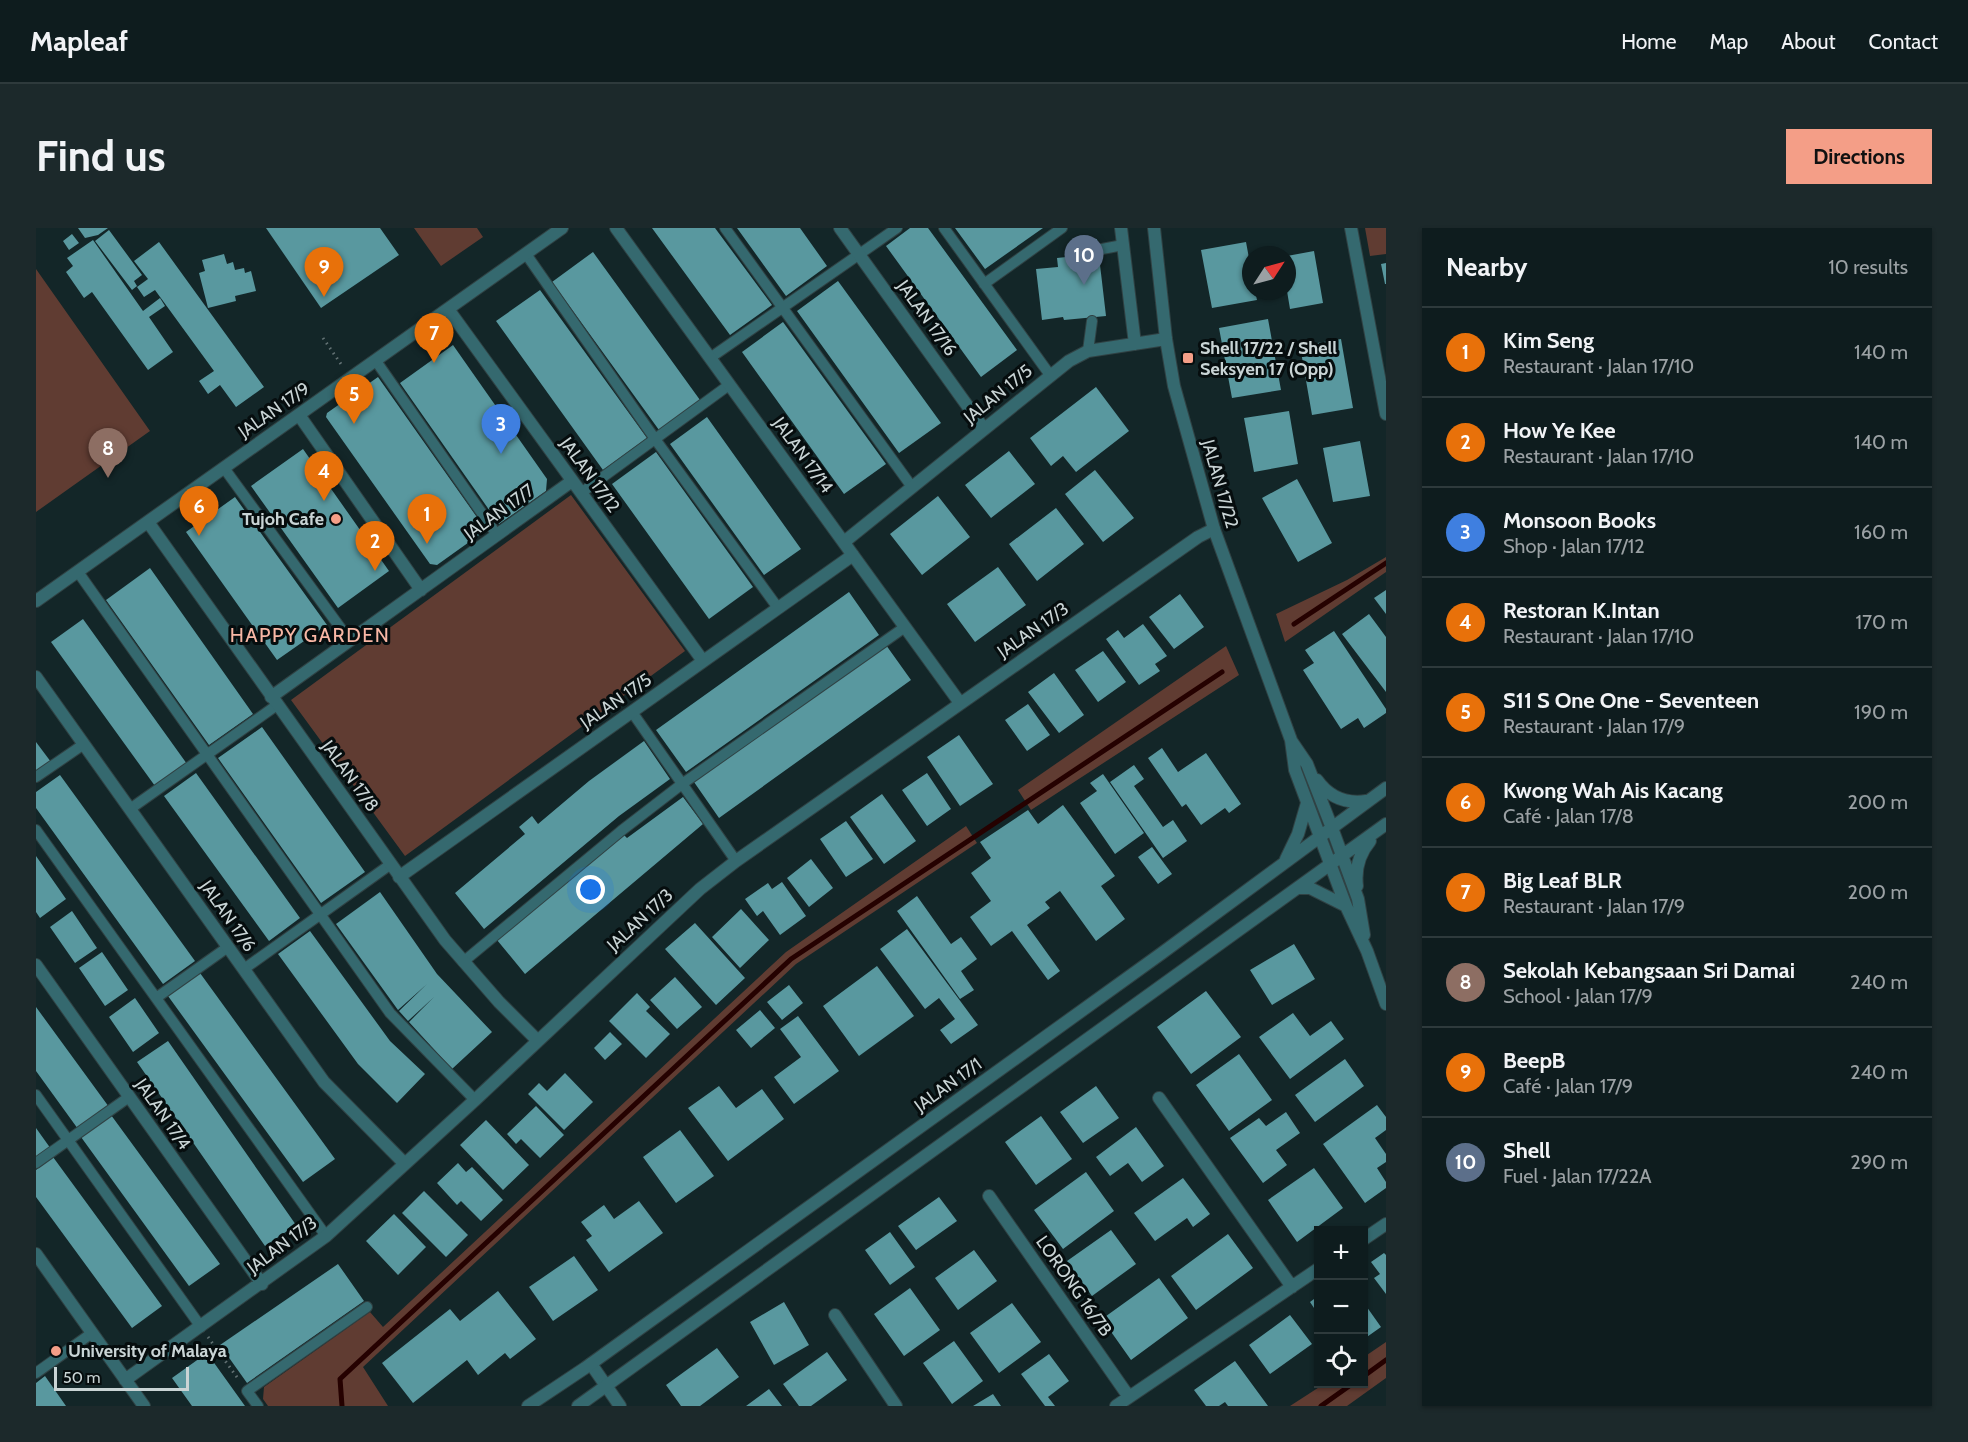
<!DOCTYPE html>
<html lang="en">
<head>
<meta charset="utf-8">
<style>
  body { margin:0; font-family:Cabin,sans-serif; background:#1c292b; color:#f1f3f6 }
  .controls { position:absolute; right:18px; bottom:18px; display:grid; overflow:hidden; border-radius:0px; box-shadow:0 2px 4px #0004 }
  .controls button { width:54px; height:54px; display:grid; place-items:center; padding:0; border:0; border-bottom:2px solid #2e3a3c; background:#0e1c1e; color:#f1f3f6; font:30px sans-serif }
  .compass { position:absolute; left:1206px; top:18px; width:54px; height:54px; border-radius:50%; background:#0e1c1e; box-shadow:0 2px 4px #0004; rotate:54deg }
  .scale { position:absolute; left:18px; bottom:15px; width:135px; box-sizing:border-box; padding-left:6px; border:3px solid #c9d4d5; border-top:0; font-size:16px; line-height:21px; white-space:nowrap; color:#c9d4d5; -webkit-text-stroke:4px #060d0e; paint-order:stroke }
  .you { position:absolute; left:555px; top:662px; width:21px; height:21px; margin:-15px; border:4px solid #fff; border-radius:50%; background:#1a73e8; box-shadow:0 0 0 9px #1a73e833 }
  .badge { display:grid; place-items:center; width:39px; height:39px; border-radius:50%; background:#f49e87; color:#fff; font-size:20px; font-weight:700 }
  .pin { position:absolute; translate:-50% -50px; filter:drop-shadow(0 2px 3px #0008) }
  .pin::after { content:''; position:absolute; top:32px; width:21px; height:18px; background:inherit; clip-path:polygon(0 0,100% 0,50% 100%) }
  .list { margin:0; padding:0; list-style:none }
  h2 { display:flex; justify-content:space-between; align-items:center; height:78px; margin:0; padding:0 24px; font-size:26px }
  h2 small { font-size:20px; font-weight:400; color:#9ba1a4 }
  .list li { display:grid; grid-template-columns:39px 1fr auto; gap:18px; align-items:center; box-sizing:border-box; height:90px; padding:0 24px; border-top:2px solid #2e3a3c }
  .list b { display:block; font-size:22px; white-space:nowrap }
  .list p { margin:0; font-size:20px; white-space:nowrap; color:#9ba1a4 }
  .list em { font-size:20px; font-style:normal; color:#9ba1a4 }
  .icon { flex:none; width:33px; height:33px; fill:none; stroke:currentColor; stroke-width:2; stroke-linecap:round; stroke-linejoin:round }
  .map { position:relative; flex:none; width:1350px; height:1178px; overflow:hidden; border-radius:0px }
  header { display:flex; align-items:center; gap:36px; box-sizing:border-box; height:84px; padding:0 30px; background:#0e1c1e; border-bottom:2px solid #2e3a3c }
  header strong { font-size:28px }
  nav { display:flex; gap:33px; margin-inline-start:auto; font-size:21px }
  .intro { display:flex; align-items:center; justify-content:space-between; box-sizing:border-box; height:144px; padding:0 36px }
  h1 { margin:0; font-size:42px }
  .button { padding:15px 27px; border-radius:0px; background:#f49e87; color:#111; font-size:21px; font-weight:700 }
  main { display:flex; gap:36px; padding:0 36px }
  aside { flex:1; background:#0e1c1e; border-radius:0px; box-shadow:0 2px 4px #0004 }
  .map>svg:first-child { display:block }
  .green { fill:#603c32 }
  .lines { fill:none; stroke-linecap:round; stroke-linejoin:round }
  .stream { stroke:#250100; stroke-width:5 }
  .building { fill:#59989f }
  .service-casing { stroke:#304244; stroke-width:12 }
  .minor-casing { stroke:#304244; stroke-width:14 }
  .tertiary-casing { stroke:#304244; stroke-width:14 }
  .path { stroke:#637274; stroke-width:3; stroke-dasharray:1.5 4.5; stroke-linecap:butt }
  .service { stroke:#35696f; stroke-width:10 }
  .minor { stroke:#35696f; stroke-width:12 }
  .tertiary { stroke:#35696f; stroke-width:12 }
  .poi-dot { fill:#f49e87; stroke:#060d0e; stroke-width:2 }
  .labels { text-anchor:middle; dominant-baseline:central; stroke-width:6; stroke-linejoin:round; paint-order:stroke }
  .street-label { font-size:18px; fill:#c9d4d5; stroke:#060d0e }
  .poi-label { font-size:18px; font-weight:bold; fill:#c9d4d5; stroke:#060d0e; text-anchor:start }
  .neighbourhood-label { font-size:20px; letter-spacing:1.5px; fill:#f8b7a5; stroke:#060d0e }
</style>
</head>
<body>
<header>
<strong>Mapleaf</strong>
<nav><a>Home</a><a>Map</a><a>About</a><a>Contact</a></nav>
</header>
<div class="intro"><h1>Find us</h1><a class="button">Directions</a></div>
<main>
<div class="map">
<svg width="1350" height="1178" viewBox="0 0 1350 1178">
  <rect width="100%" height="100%" fill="#132628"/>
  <path class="green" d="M378,0h63l6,9 -42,29z
    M1329,0h21v26l-16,2z
    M0,41l114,162 -114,81z
    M535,267l114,156 -280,205 -114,-156z
    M1350,329v15l-101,70 -9,-28 71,-34z
    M1190,418l13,29 -208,135 -13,-20z
    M930,598l11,17 -181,121 -433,403 25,39h-120l-5,-7 1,-12 106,-75 13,15 403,-375z
    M1350,1114v36l-39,28h-57l34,-22h40v-27z"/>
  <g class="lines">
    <path class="stream" d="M1258,396l92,-61
      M1328,1148l22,-16
      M306,1178l-2,-27 451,-420 431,-287
      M1285,1178l31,-22"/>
  </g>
  <path class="building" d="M42,0h30l-10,7 -13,3z
    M230,0h114l19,27 -78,53z
    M616,0h63l57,77 -42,30z
    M701,0h63l27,38 -41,30z
    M874,0h18l89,122 -36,27 -95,-131z
    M919,0h88l-58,41z
    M73,2l33,45 -8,6 3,5 -5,4 -37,-49z
    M36,6l7,9 -10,7 -6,-9z
    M1061,11l9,77 -42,4 -1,-3 -21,3 -6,-51 22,-2 -1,-9 19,-2 -1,-15z
    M57,12l50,71 17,-13 5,8 -16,11 24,35 -25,18 -56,-78 -8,6 -18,-26 7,-6 -6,-8z
    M123,14l105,145 -28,20 -16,-22 -12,9 -9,-13 15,-10 -59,-81 -11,7 -7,-10 11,-8 -14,-18z
    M1210,14l5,27v22h4l2,9 -45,8 -11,-58z
    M1278,23l9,52 -33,6 -3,-18v-35z
    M557,24l107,148 -41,30 -107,-148z
    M188,26l3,10 6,-2 2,8 9,-2 1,5 6,-2 5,20 -21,5 1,5 -28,7 -9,-35 6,-2 -3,-11z
    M1350,35v21h-1l-4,-20z
    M802,53l103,142 -42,30 -102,-142z
    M504,62l107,148 -44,32 -107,-149z
    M1232,91l13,71 -49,8 -13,-70z
    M747,94l103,142 -42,30 -102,-142z
    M1305,111l12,69 -41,7 -12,-69z
    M417,117l94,134 -1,12 -47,33 -99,-141z
    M342,149l108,153 -49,35 -7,-1 -104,-147 1,-4z
    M1060,159l33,44 -53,41 -13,-16 -12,10 -21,-28z
    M1253,183l9,53 -44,8 -10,-54z
    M671,189l94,132 -37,26 -94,-131z
    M1324,213l10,55 -37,6 -10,-54z
    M267,221l86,122 -51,37 -87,-122z
    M973,223l26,33 -44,34 -26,-33z
    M620,224l97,135 -44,32 -97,-135z
    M1059,242l39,48 -31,24 -38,-48z
    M1261,251l35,64 -34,19 -36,-64z
    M902,268l32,41 -48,38 -32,-41z
    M199,269l92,128 -50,35 -91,-128z
    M1020,280l28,36 -47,37 -28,-37z
    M962,339l28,38 -51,37 -28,-38z
    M114,340l103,146 -44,31 -103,-145z
    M1350,362v24l-12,-16z
    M813,364l30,43 -193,137 -30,-42z
    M1144,366l24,33 -30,22 -25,-32z
    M1333,386l17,23v55l-44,-58z
    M47,391l104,145 -32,22 -104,-144z
    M1107,396l24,32 -12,8 5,7 -21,14 -33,-46 12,-9 6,8z
    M1298,403l52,78v4l-22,15 -6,-10 -17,11 -38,-59 11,-7 -9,-13z
    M850,417l25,35 -192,138 -25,-36z
    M1067,423l23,31 -28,20 -23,-32z
    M1018,445l30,42 -25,18 -31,-41z
    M992,476l22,31 -23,16 -22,-31z
    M226,499l103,145 -44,31 -103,-145z
    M923,507l34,49 -33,22 -33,-49z
    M608,513l26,38 -51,37 -135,113 -29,-36 70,-59 -6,-7 13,-11 6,8 51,-43z
    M0,514l15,20 -15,11z
    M1126,520l16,24 28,-19 35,51 -12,9 -4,-5 -24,17 -15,-21 -4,3 -34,-49z
    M1098,537l10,14 -10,7 29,41 10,-7 14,21 -24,17 -53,-76z
    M160,545l104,145 -31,23 -105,-145z
    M891,545l24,36 -24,17 -25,-36z
    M1067,546l41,59 -29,21 -35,-51 17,-12 -7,-8z
    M24,547l135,186 -32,23 -127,-176v-16z
    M846,566l34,47 -32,23 -34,-47z
    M647,569l20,27 -178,150 -28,-34 127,-105 3,3z
    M1027,577l52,71 -14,10 24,33 -29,22 -36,-50 -15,11 5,6 -23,17 33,46 -12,9 -36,-49 -21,15 -21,-29 21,-16 -20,-28 20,-15 -11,-16 48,-32 10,14z
    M810,593l27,38 -27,18 -26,-38z
    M1116,619l20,27 -14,10 -20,-27z
    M0,628l30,43 -26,19 -4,-6z
    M775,631l22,29 -24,19 -22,-29z
    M746,654l24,34 -26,19 -17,-24 -6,5 -12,-17 23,-16 4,6z
    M344,664l57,82 55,58 -40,37 -43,-47 25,-25 -26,24 -9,-10 28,-27 -29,26 -62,-86z
    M881,668l34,48 10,-7 16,22 -16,12 13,19 -14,9 -63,-88z
    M705,681l28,31 -29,28 -28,-31z
    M36,683l25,37 -22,15 -25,-36z
    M659,695l50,55 -29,27 -51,-56z
    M871,701l71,96 -27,19 -11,-14 15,-11 -16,-21 -14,11 -45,-60z
    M274,703l80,110 35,33 -28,29 -39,-39 -80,-110z
    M1258,716l21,35 -43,26 -22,-35z
    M66,724l26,38 -23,16 -26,-38z
    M841,738l37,50 -55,40 -36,-50z
    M164,745l135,186 -32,23 -135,-186z
    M639,749l27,30 -25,22 -27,-29z
    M753,757l14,18 -21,17 -15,-18z
    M1170,763l35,46 -50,37 -34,-47z
    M601,765l13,14 -4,4 24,23 -24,24 -37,-37z
    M99,770l24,35 -26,19 -24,-35z
    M0,779l73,100 -31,22 -42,-58z
    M724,782l15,18 -24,20 -15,-18z
    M1257,785l17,23 21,-15 13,18 -54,40 -31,-42z
    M762,788l41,55 -45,33 -20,-27 27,-20 -21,-28z
    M574,804l12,12 -17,16 -11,-12z
    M132,813l128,184 -31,21 -128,-184z
    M1203,826l33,46 -43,31 -33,-46z
    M1309,831l19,27 -49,36 -20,-27z
    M529,845l28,29 -29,28 -36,-36 11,-11 8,8z
    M683,858l17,22 26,-19 22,30 -56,42 -40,-53z
    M1060,858l23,32 -36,25 -23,-31z
    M1341,877l9,12v13l-11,8 11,16v8l-9,6 9,14v6l-21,15 -42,-59z
    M500,878l28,29 -24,23 -19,-19 -5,5 -9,-10z
    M1250,884l14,21 -24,17 11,15 -24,18 -33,-45 29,-20 7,8z
    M75,887l109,149 -31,22 -108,-149z
    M1005,888l31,43 -36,26 -31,-43z
    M450,892l43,45 -26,25 -43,-45z
    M1100,899l28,39 -22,16 -14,-19 -18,13 -14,-19z
    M0,900l15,21 -15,11z
    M644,902l34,46 -38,27 -33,-46z
    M17,929l109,149 -30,22 -96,-131v-27z
    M422,935l8,9 6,-5 31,33 -22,21 -20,-20 -4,4 -20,-22z
    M1278,940l29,40 -46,34 -29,-42z
    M1050,944l28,39 -51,38 -29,-39z
    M1147,950l27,36 -17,13 -6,-9 -32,23 -21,-28z
    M388,963l44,44 -22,22 -44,-44z
    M903,969l18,24 -41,29 -18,-24z
    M603,973l24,32 -54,39 -23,-32 6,-4 -11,-14 23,-17 10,14z
    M358,986l32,33 -28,28 -32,-34z
    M1075,1002l25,34 -44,32 -25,-35z
    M854,1004l25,35 -25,18 -25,-35z
    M1192,1006l25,34 -57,42 -25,-34z
    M938,1022l23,31 -39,29 -23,-32z
    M1348,1025l2,2v39l-12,-16 6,-4 -9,-12z
    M538,1028l24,34 -45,31 -24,-34z
    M302,1036l26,37 -117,82 -27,-38z
    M1123,1050l29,40 -57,42 -29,-41z
    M874,1060l30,42 -36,26 -30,-42z
    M462,1063l38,48 -26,20 -5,-6 -27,22 -11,-15 -54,43 -31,-40 68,-54 10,12z
    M1282,1068v18l-8,-12z
    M748,1074l25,43 -35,20 -24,-43z
    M976,1075l29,39 -42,31 -29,-40z
    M1328,1075l17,24 -17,12z
    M1254,1087l22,29 -42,30 -21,-29z
    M918,1113l29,40 -31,23 -29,-41z
    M681,1120l22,29 -39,29h-19l-15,-21z
    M791,1124l20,28 -36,26h-12l-16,-22z
    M171,1125l38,53h-53l-20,-28z
    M1013,1126l20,27 -21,16 7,9h-10l-24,-32z
    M1199,1133l33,45h-40l-3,-4 -6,4h-13l-12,-16z
    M9,1148l21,30h-30v-23z
    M733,1161l13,17h-36z
    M957,1166l8,12h-28z"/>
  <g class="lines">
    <g class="service-casing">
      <path id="service" d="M689,0l187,259
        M908,0l106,147
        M1066,21l21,-4
        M490,26l129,185 123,169
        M948,56l78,-56
        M1052,123l4,-30
        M674,130l187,-130
        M340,133l121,174
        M188,240l126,173
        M545,265l148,-108
        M42,344l312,441 85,87
        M596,484l104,149
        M0,549l48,-33
        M94,581l147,-104
        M0,602l290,406
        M427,734l158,-131 61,-47 223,-157
        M208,741l147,-105
        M120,770l72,-51
        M0,867l165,232
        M0,935l93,-66
        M0,1145l56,-40
        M222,1178l-11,-15 120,-84"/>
    </g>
    <g class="minor-casing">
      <path id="minor" d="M580,0l344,475
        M804,0l144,201
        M1085,0l14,116
        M1315,0l35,186
        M412,81l255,352
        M263,187l122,175
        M112,294l297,418 54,62 38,38
        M808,314l225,-181 19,-10 78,-12
        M0,373l526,-373
        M0,449l288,405 81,82
        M235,469l301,-216
        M363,649l454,-322
        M0,737l226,319
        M1123,870l133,189
        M953,968l140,201
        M1328,1011l22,-15
        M0,1026l108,152
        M799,1087l61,91
        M555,1136l29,42
        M89,1152l201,-144 149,-136 225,-211 36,-28 462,-324 16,-8
        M1080,1178l202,-137"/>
    </g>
    <g class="tertiary-casing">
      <path id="tertiary" d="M1118,0l12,111 8,47 40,143 77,211 4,30 51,136 21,45 19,53
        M1256,514l15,22 25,64 26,71 6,36
        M1281,552c12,17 28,24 49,21
        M1250,631l12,-25 9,-31
        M1321,658c-2,-17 2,-32 13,-45
        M1263,660h11l36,18
        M492,1178l57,-38 577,-415 224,-165
        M542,1178l808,-582"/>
    </g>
    <path class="path" d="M287,110l20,29
      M172,1109l31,43"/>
    <use href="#service" class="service"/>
    <use href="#minor" class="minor"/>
    <use href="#tertiary" class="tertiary"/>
  </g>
  <g class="poi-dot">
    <rect x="1146" y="124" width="12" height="12" rx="3"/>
    <circle cx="300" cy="291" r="6"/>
    <circle cx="20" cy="1123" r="6"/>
  </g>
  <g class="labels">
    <g class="street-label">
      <text transform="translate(891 90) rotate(54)">JALAN 17/16</text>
      <text transform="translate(962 166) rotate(-39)">JALAN 17/5</text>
      <text transform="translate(238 182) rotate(-35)">JALAN 17/9</text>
      <text transform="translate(767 227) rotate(54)">JALAN 17/14</text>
      <text transform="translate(554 247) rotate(54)">JALAN 17/12</text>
      <text transform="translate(1184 256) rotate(74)">JALAN 17/22</text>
      <text transform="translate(463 284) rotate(-36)">JALAN 17/7</text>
      <text transform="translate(997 402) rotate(-35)">JALAN 17/3</text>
      <text transform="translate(580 473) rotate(-35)">JALAN 17/5</text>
      <text transform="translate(314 548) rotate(54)">JALAN 17/8</text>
      <text transform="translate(192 688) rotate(55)">JALAN 17/6</text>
      <text transform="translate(604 692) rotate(-43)">JALAN 17/3</text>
      <text transform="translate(912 857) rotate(-36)">JALAN 17/1</text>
      <text transform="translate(127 886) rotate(55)">JALAN 17/4</text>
      <text transform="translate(246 1017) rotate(-37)">JALAN 17/3</text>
      <text transform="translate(1038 1058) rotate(55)">LORONG 16/7B</text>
    </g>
    <g class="poi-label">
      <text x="1164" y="120">Shell 17/22 / Shell<tspan x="1164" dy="21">Seksyen 17 (Opp)</tspan></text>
      <text x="288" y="291" text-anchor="end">Tujoh Cafe</text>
      <text x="32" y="1123">University of Malaya</text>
    </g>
    <g class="neighbourhood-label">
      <text x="274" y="407">HAPPY GARDEN</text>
    </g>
  </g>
</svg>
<div class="controls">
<button>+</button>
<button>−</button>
<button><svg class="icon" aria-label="locate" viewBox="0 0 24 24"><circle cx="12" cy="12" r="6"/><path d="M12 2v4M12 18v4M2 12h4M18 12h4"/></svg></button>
</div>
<svg class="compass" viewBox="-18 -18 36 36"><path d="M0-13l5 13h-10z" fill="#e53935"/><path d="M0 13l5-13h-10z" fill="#9ba1a4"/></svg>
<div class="scale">50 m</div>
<div class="you"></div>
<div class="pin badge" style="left:391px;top:316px;background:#e8710a">1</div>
<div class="pin badge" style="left:339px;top:343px;background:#e8710a">2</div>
<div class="pin badge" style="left:465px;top:226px;background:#3f7fe0">3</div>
<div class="pin badge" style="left:288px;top:273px;background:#e8710a">4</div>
<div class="pin badge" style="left:318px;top:196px;background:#e8710a">5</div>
<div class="pin badge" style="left:163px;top:308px;background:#e8710a">6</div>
<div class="pin badge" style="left:398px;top:135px;background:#e8710a">7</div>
<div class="pin badge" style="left:72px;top:250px;background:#8d6e63">8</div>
<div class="pin badge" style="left:288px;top:69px;background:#e8710a">9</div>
<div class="pin badge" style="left:1048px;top:57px;background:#5c6f8a">10</div>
</div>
<aside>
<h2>Nearby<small>10 results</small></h2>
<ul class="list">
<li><span class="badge" style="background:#e8710a">1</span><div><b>Kim Seng</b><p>Restaurant · Jalan 17/10</p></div><em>140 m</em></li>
<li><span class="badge" style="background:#e8710a">2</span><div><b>How Ye Kee</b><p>Restaurant · Jalan 17/10</p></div><em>140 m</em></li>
<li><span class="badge" style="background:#3f7fe0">3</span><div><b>Monsoon Books</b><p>Shop · Jalan 17/12</p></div><em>160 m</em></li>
<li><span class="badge" style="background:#e8710a">4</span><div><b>Restoran K.Intan</b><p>Restaurant · Jalan 17/10</p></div><em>170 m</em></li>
<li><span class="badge" style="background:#e8710a">5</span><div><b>S11 S One One - Seventeen</b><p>Restaurant · Jalan 17/9</p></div><em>190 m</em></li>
<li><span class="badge" style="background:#e8710a">6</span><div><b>Kwong Wah Ais Kacang</b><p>Café · Jalan 17/8</p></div><em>200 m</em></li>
<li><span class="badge" style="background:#e8710a">7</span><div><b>Big Leaf BLR</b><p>Restaurant · Jalan 17/9</p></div><em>200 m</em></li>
<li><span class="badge" style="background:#8d6e63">8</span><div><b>Sekolah Kebangsaan Sri Damai</b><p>School · Jalan 17/9</p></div><em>240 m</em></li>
<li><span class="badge" style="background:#e8710a">9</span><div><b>BeepB</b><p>Café · Jalan 17/9</p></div><em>240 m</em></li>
<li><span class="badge" style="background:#5c6f8a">10</span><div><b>Shell</b><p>Fuel · Jalan 17/22A</p></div><em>290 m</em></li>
</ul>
</aside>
</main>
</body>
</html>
